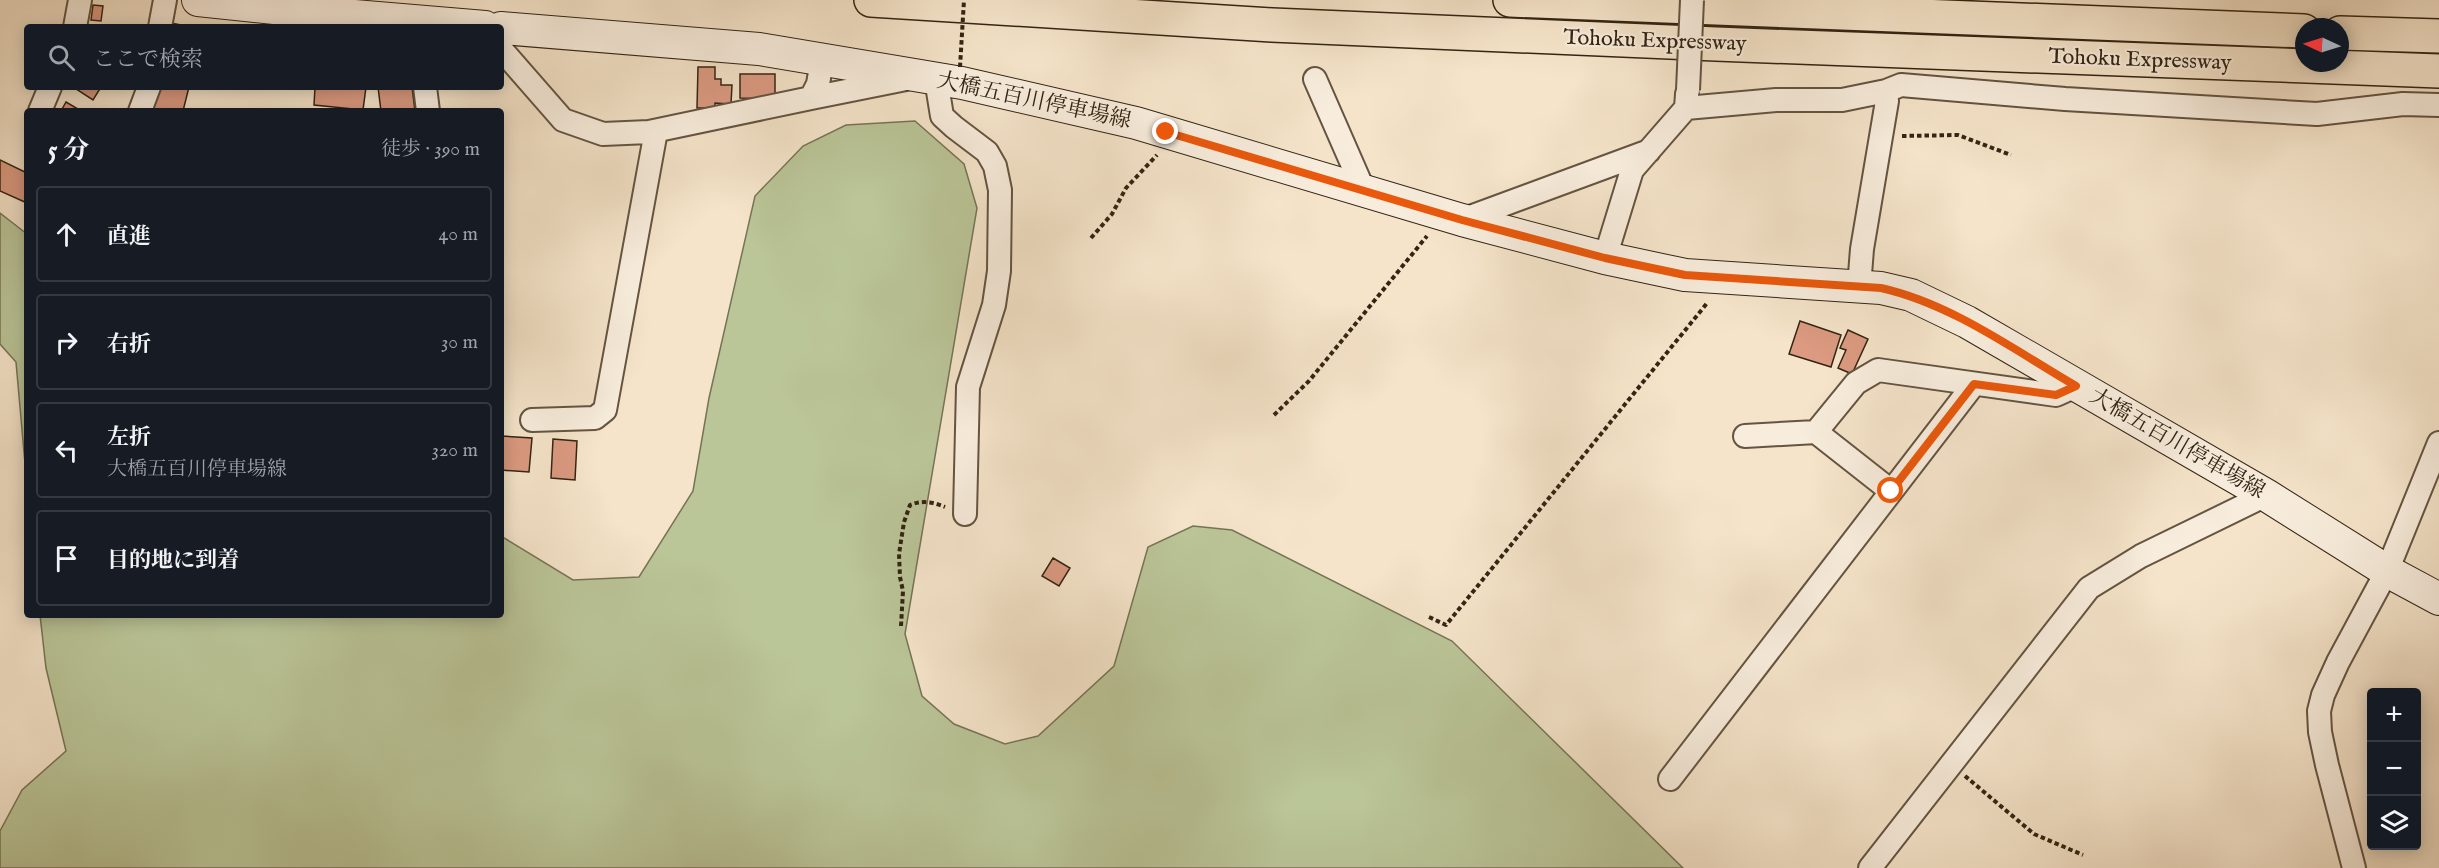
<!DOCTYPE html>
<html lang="ja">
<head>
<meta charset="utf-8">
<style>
  body { margin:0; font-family:"IM FELL English","Noto Serif JP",serif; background:#20242c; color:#f1f3f6 }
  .controls { position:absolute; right:18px; bottom:18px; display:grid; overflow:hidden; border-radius:6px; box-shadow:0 3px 15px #0003 }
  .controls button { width:54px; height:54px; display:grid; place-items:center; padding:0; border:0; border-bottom:2px solid #363941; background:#171b24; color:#f1f3f6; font:30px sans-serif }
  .compass { position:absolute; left:2295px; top:18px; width:54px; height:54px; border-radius:50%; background:#171b24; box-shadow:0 3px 15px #0003; rotate:274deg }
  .stop { position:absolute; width:18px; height:18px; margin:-14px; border:4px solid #ea580c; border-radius:50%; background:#fff }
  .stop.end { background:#ea580c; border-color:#fff; box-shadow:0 2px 6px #0008 }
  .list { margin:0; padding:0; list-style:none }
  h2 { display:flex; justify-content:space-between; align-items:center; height:78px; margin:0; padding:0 24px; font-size:26px }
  h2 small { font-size:20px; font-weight:400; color:#9ea1a6 }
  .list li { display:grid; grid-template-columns:39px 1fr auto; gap:18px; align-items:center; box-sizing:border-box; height:96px; margin:0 12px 12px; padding:0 12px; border:2px solid #363941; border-radius:6px }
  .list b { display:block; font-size:22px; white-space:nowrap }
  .list p { margin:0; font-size:20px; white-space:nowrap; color:#9ea1a6 }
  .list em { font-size:20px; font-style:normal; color:#9ea1a6 }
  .icon { flex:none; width:33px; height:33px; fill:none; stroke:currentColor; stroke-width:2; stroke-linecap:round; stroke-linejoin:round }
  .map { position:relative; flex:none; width:2439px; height:868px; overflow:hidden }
  .search { position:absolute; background:#171b24; box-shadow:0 3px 15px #0003; left:24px; top:24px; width:480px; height:66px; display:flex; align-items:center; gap:15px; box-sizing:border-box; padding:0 21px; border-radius:6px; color:#9ea1a6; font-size:22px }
  .panel { position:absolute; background:#171b24; box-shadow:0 3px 15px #0003; left:24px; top:108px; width:480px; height:510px; border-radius:6px }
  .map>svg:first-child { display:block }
  .green { fill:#bac598; stroke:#767456; stroke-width:1.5 }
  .building { fill:#db9a81; stroke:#332413; stroke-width:1.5 }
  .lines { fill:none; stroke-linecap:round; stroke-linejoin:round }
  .minor-casing { stroke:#645441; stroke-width:26 }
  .secondary-casing { stroke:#332413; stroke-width:34 }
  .motorway-casing { stroke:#332413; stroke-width:36 }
  .path { stroke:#332413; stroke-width:4; stroke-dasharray:4.5 3; stroke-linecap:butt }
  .minor { stroke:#f8eddd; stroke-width:22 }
  .secondary { stroke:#f8eddd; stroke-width:32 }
  .motorway { stroke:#f5e4ca; stroke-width:33 }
  .minor-bridge-casing { stroke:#645441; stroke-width:26; stroke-linecap:butt }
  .path-bridge { stroke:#332413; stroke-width:4; stroke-dasharray:4.5 3; stroke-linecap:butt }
  .minor-bridge { stroke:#f8eddd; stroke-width:22 }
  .route { stroke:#ea580c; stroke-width:8 }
  .labels { text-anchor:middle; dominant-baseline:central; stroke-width:4.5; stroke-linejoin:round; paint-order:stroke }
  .street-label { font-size:22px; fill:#332413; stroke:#f8eddd }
</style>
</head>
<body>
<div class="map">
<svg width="2439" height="868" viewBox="0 0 2439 868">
  <rect width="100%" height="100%" fill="#f5e4ca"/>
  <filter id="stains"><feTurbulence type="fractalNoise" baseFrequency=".00333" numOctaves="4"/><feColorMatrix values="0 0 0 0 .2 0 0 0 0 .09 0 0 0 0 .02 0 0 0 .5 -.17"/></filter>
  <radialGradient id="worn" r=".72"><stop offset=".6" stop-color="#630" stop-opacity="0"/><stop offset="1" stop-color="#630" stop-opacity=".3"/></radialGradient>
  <path class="green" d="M915,121l49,43 13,44 -72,426 17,62 32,28 51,20 33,-8 76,-70 34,-119 45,-21 39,4 220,111 231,227h-1683v-37l22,-41 44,-39 -20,-83 -6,-53h461v-79l72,44 66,-3 54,-86 16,-93 46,-202 48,-50 43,-21z
    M0,213l27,21v252l-11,-124 -16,-18z"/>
  <path class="building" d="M93,5l10,1 -2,15 -10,-1z
    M171,23l20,4h-21z
    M698,67h17v12h6v6h11l-1,19 -16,-1v5h-18z
    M740,74h35v25l-35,-1z
    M73,87h28l-8,13z
    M156,87h33l-6,24h-19l-13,-3z
    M315,87h51l-3,23 -49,-5z
    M378,87h34l3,24h-34z
    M66,102l12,7 -1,2h-16z
    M0,160l27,13v30l-27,-12z
    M1800,321l41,14 -10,32 -42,-13z
    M1848,330l20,9 -16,35 -14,-6 8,-18 -6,-2z
    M501,436l31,2 -3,34 -28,-2z
    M553,439l24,2 -2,39 -24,-2z
    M1053,558l17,10 -11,18 -17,-10z"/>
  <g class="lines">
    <g class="minor-casing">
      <path id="minor" d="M75,27l5,-27
        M160,27l5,-27
        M501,49l62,71 40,14 46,-2 162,-34 7,-14 4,-24
        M936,79l6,37 12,11 33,25 8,14 5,24 -1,81 -5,34 -26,82 -3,127
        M1315,79l49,112
        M425,87l3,24
        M811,98l95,-19
        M1686,108l90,-8h66l44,-9 15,-6 164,14 252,15 86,-10 36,1
        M40,111l10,-24
        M140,111l9,-24
        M1462,220l187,-69
        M1605,258l27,-88 54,-62 1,-14
        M1859,287l3,-38 25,-148 -1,-10
        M532,420l63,-2 10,-8 51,-279
        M1816,432l75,59
        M1745,436l71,-4 40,-49 22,-13 178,25 20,-9
        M1670,779l304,-395
        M1870,868l219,-280 52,-32 125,-61
        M2354,868l-27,-103 -7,-33 -1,-21 4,-16 15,-33 49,-91 52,-128"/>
    </g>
    <g class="secondary-casing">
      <path id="secondary" d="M198,0l133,14 154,13
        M501,28l258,21 203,34 174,40 326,97 143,38 80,17 196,13 30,7 56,27 299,173 121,76 52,28"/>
    </g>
    <g class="motorway-casing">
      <path id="motorway" d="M871,0l401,25 444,19 723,27
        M1510,0l794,31
        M2340,33l99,3"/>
    </g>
    <path class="path" d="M1902,136l56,-1 53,20
      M1091,238l21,-24 14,-26 31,-33
      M1274,415l35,-34 118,-145
      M1429,617l17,8 262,-323
      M901,626l2,-35 -3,-14 -1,-23 5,-32 6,-17c12,-5 23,-3 35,2
      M1965,776l69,58 49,21"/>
    <use href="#minor" class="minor"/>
    <use href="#secondary" class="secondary"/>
    <use href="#motorway" class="motorway"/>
    <g class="minor-bridge-casing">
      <path id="minor-bridge" d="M1688,90l4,-90"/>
    </g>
    <path class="path-bridge" d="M960,67l4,-67"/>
    <use href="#minor-bridge" class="minor-bridge"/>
  </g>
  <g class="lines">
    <path class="route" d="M1166,132l296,88 143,38 80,17 196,13c71,16 133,62 195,98l-20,9 -82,-11 -83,107"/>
  </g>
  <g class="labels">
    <g class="street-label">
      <text transform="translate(1655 41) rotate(2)">Tohoku Expressway</text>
      <text transform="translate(2140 60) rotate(2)">Tohoku Expressway</text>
      <text transform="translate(1034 101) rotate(12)">大橋五百川停車場線</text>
      <text transform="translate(2177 444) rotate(30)">大橋五百川停車場線</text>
    </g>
  </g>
  <rect width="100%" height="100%" filter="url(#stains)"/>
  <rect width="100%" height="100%" fill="url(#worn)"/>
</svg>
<div class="controls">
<button>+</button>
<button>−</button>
<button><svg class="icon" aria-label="layers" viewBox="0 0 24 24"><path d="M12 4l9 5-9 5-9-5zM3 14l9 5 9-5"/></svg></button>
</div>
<svg class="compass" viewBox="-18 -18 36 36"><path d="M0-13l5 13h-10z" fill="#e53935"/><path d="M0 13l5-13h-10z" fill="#9ea1a6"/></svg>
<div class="stop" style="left:1891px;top:491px"></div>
<div class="stop end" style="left:1166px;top:132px"></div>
<div class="search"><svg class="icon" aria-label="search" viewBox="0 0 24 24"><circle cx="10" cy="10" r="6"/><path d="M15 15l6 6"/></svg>ここで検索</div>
<section class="panel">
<h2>5 分<small>徒歩 · 390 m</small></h2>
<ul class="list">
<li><svg class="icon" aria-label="ahead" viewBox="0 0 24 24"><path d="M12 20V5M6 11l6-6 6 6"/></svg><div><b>直進</b></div><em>40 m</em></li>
<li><svg class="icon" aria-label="right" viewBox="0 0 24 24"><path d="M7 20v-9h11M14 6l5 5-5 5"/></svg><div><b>右折</b></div><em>30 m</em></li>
<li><svg class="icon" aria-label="left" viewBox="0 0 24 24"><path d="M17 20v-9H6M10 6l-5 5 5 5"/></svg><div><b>左折</b><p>大橋五百川停車場線</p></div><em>320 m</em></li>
<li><svg class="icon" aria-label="arrive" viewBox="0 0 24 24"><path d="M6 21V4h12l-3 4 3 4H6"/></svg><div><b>目的地に到着</b></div></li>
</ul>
</section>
</div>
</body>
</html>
